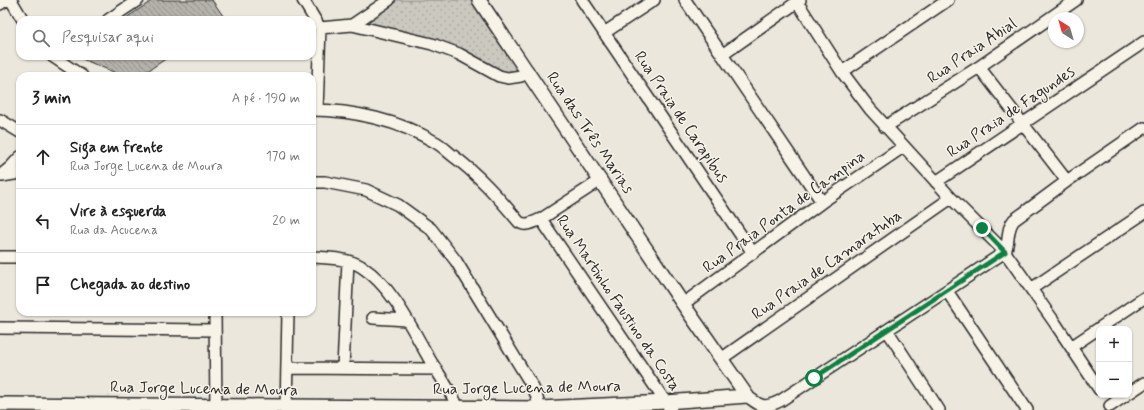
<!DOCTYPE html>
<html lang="pt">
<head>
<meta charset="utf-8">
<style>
  body { margin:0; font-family:Mynerve,sans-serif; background:#f2f2f2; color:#222 }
  .controls { position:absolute; right:12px; bottom:12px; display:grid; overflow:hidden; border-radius:8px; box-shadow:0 1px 3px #0004 }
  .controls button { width:36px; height:36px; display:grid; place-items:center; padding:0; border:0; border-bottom:1px solid #e0e0e0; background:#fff; color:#222; font:20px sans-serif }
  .compass { position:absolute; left:1048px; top:12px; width:36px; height:36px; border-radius:50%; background:#fff; box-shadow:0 1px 3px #0004; rotate:323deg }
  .stop { position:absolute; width:12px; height:12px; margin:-9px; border:3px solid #0b8043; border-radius:50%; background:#fff }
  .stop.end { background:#0b8043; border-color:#fff; box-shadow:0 1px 4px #0008 }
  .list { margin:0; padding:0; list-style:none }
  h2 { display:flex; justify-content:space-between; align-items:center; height:52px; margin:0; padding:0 16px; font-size:17px }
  h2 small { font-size:13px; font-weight:400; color:#767676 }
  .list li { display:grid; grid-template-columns:26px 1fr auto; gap:12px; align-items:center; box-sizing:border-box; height:64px; padding:0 16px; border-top:1px solid #e0e0e0 }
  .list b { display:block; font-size:15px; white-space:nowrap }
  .list p { margin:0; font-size:13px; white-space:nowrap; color:#767676 }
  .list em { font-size:13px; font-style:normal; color:#767676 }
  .icon { flex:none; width:22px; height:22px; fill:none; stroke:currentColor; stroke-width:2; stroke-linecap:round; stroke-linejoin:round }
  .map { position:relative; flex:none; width:1144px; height:410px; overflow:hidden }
  .search { position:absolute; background:#fff; box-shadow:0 1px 3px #0004; left:16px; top:16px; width:300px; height:44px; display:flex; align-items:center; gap:10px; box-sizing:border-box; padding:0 14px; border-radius:12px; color:#767676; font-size:15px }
  .panel { position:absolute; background:#fff; box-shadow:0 1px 3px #0004; left:16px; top:72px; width:300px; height:244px; border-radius:12px }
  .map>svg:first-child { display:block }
  .grass { fill:url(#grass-dots); stroke:#7b7a75 }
  .building { fill:url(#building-back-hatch); stroke:#2b2b2b }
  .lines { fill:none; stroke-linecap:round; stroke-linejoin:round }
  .minor-casing { stroke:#2b2b2b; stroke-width:14 }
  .tertiary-casing { stroke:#2b2b2b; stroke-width:16 }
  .minor { stroke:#f7f3e8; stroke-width:11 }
  .tertiary { stroke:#f7f3e8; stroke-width:13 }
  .route { stroke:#0b8043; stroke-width:5 }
  .labels { text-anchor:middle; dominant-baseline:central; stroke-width:3; stroke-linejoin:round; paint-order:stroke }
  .street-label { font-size:16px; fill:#2b2b2b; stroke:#f7f3e8 }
</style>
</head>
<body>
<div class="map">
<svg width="1144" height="410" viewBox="0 0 1144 410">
  <defs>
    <pattern id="grass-dots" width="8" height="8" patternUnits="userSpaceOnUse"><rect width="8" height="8" fill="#cbc8bf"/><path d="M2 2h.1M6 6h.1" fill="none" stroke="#aeaca4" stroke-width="1.8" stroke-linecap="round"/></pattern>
    <pattern id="building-back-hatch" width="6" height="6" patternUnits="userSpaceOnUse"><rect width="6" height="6" fill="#b5b2ab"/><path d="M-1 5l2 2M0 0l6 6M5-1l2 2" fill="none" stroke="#93918b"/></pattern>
  </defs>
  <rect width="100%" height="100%" fill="#ebe7dd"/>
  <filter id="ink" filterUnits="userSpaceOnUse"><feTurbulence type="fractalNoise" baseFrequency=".025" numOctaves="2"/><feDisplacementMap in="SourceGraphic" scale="8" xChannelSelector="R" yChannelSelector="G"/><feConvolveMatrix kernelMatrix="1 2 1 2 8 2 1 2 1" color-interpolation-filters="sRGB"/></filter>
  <g filter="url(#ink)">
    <path class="grass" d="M396,0h77l46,71 -10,4 -144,-52 2,-3z"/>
    <path class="building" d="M153,0h59l14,20h-103z
      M75,56h95l-30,20h-17z"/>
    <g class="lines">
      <g class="minor-casing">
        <path id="minor" d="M11,0l12,20
          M303,0l17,28 -3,82
          M582,0l171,253
          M685,0l137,202
          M796,0l46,72 28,37 81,89 54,54 50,71 44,66
          M0,4l6,-4
          M108,20l30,-20
          M352,25l37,-25
          M320,28l32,-3 80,19 27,10 40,22 9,2 13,-2 7,-5
          M604,33l50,-33
          M722,55l78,-55
          M52,56l30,20
          M979,67l88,114
          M842,72l106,-72
          M312,110c41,0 88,11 123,32 6,3 12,9 17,13 26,19 47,43 67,67 7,5 15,0 22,-3l130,191
          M0,120l20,12
          M885,127l94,-60 97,-67
          M0,176l11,-9 9,-10
          M2,176l18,-3
          M312,182h13l41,8 32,15 33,24 25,32 75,123 5,10 4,16
          M936,182l208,-140
          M541,219l60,-39
          M0,257h20
          M312,257c16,1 36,1 50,10 31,20 50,62 68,93 10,16 22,33 29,50
          M1031,289l113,-76
          M947,291l80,119
          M683,304l139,-102 81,-55
          M215,312l1,98
          M373,318l34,2
          M0,328l215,2
          M887,330l52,80
          M1071,347l73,-49
          M721,359l230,-161
          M287,368l149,1
          M343,368l5,-107
          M1129,393l15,-10
          M747,396c15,11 16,13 33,5l225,-149c5,-12 1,-23 9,-32l53,-39 77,-53
          M1110,406l16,-11
          M286,410l2,-98"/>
      </g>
      <g class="tertiary-casing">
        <path id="tertiary" d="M479,0l204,304 64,92
          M0,404l540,4 126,-6 81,-6"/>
      </g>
      <use href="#minor" class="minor"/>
      <use href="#tertiary" class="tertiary"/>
    </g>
  </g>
  <g class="lines" filter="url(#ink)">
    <path class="route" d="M814,378l191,-126 -23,-24"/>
  </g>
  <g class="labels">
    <g class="street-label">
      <text transform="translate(972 51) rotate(-34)">Rua Praia Abial</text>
      <text transform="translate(1011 112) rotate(-34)">Rua Praia de Fagundes</text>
      <text transform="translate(681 117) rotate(56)">Rua Praia de Carapibus</text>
      <text transform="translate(590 133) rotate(56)">Rua das Três Marias</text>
      <text transform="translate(784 212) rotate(-36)">Rua Praia Ponta de Campina</text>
      <text transform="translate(827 265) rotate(-35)">Rua Praia de Camaratuba</text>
      <text transform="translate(618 303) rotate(56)">Rua Martinho Faustino da Costa</text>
      <text transform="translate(527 388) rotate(-1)">Rua Jorge Lucena de Moura</text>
      <text transform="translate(204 389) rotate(1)">Rua Jorge Lucena de Moura</text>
    </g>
  </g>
</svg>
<div class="controls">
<button>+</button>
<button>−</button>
</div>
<svg class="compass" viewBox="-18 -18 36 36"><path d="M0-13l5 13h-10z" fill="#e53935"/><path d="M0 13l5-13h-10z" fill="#767676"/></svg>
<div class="stop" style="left:814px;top:378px"></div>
<div class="stop end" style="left:982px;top:228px"></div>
<div class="search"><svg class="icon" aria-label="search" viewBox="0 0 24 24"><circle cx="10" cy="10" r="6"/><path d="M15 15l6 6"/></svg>Pesquisar aqui</div>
<section class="panel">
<h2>3 min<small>A pé · 190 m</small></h2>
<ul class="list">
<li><svg class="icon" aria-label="ahead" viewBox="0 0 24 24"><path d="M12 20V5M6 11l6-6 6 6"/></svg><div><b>Siga em frente</b><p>Rua Jorge Lucena de Moura</p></div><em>170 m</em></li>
<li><svg class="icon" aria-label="left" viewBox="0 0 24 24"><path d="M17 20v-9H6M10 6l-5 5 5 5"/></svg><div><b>Vire à esquerda</b><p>Rua da Acucena</p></div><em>20 m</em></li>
<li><svg class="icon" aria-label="arrive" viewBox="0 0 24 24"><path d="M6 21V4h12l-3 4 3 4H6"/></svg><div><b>Chegada ao destino</b></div></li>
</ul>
</section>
</div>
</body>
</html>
